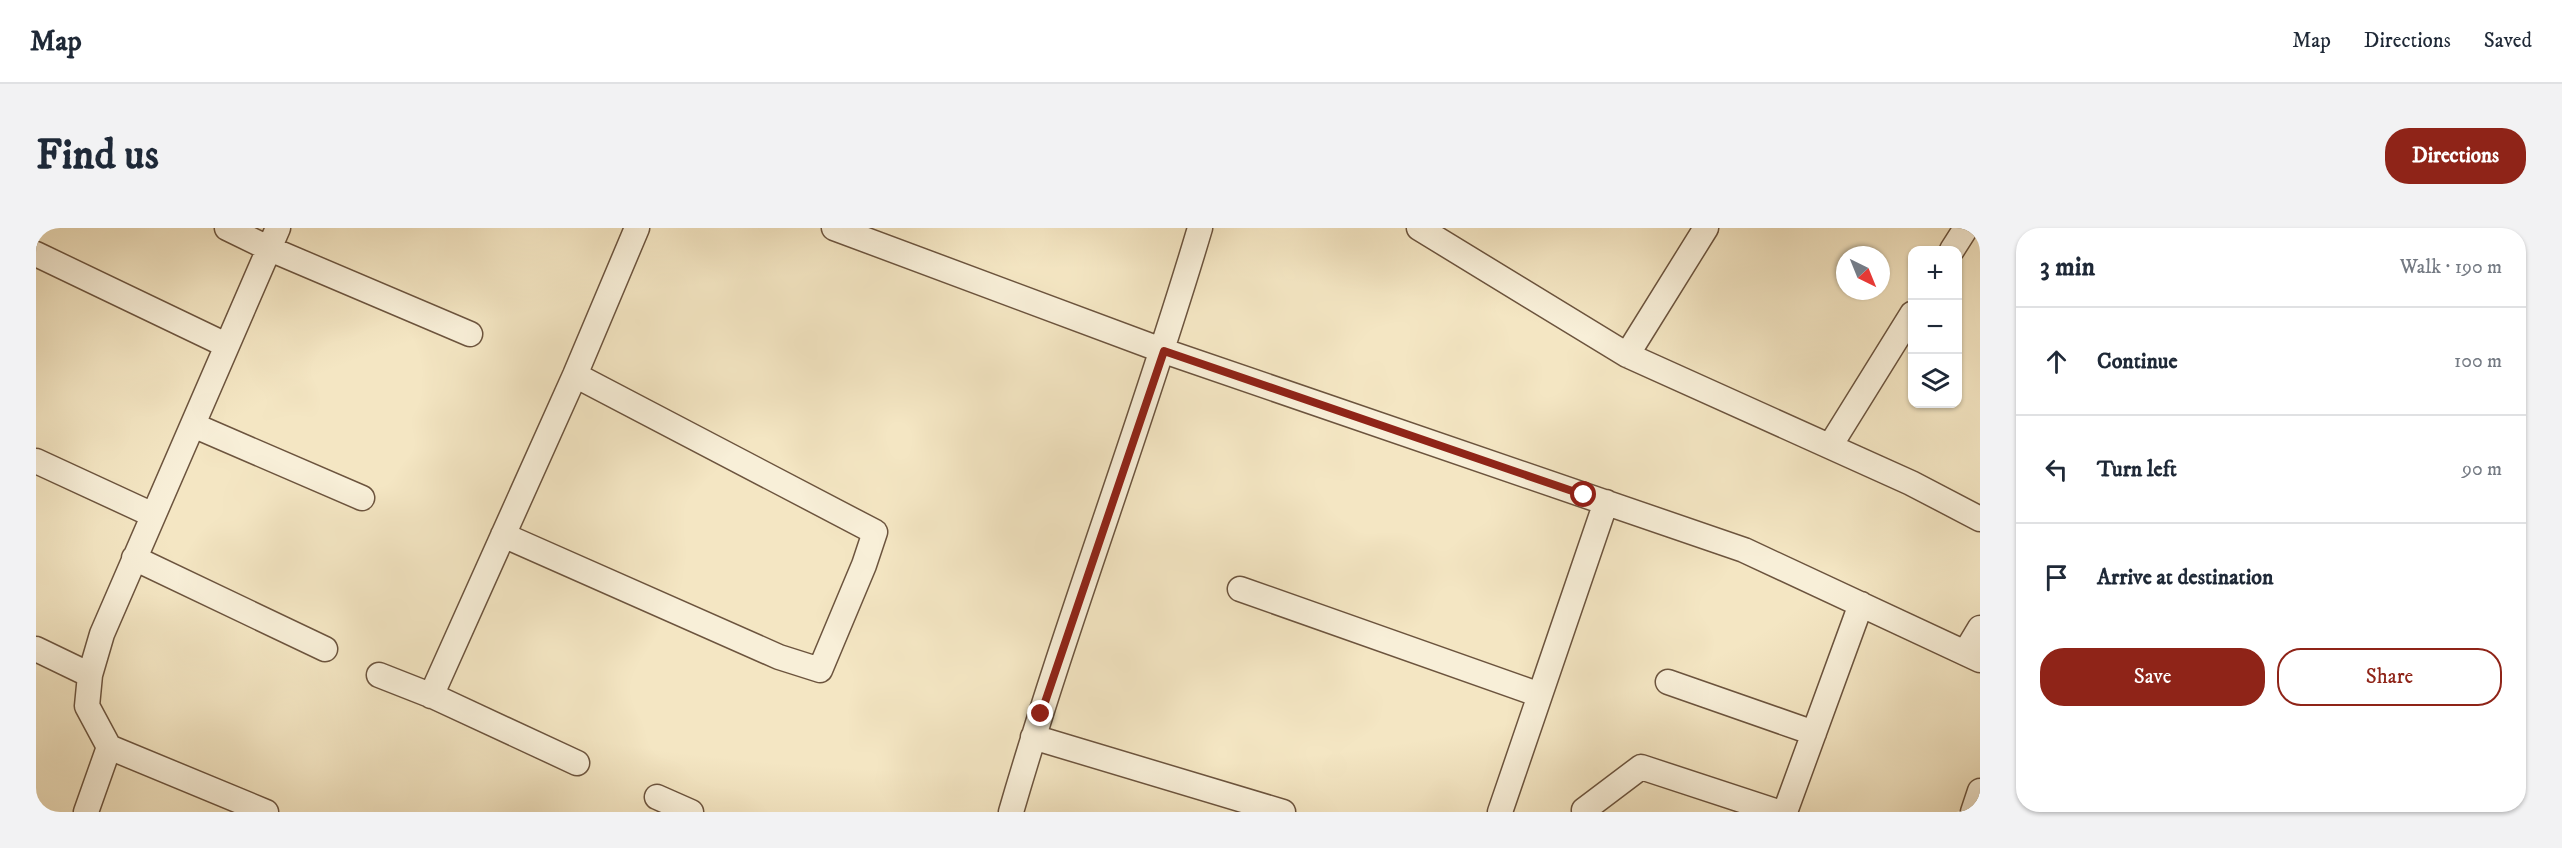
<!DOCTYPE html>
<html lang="en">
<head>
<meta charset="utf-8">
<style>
  body { margin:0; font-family:"IM FELL DW Pica",serif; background:#f2f2f3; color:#1f2937 }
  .controls { position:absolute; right:18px; top:18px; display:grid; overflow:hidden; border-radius:12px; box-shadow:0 2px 4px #0004 }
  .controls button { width:54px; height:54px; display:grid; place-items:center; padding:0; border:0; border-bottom:2px solid #e0e1e3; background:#fff; color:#1f2937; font:30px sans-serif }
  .compass { position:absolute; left:1800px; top:18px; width:54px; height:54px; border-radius:50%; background:#fff; box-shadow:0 2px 4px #0004; rotate:137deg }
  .stop { position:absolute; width:18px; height:18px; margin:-14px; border:4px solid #8f2418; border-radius:50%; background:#fff }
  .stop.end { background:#8f2418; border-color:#fff; box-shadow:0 2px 6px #0008 }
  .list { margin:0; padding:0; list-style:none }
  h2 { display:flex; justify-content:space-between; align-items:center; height:78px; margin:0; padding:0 24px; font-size:26px }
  h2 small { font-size:20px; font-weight:400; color:#747a83 }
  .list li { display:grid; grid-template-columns:39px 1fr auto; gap:18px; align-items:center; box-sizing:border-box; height:108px; padding:0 24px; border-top:2px solid #e0e1e3 }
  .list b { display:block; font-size:22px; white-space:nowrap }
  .list em { font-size:20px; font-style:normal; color:#747a83 }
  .actions { display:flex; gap:12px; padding:18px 24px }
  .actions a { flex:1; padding:14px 0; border:2px solid #8f2418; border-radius:24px; text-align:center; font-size:21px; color:#8f2418 }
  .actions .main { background:#8f2418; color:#fff }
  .icon { flex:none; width:33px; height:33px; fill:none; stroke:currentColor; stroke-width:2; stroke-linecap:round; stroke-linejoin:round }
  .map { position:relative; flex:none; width:1944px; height:584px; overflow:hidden; border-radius:24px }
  header { display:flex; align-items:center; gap:36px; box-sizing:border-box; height:84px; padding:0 30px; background:#fff; border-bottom:2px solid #e0e1e3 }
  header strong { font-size:28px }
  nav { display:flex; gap:33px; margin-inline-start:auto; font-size:21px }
  .intro { display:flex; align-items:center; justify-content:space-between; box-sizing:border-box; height:144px; padding:0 36px }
  h1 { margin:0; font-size:42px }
  .button { padding:15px 27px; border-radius:24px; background:#8f2418; color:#fff; font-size:21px; font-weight:700 }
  main { display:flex; gap:36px; padding:0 36px }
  aside { flex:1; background:#fff; border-radius:24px; box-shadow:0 2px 4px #0004 }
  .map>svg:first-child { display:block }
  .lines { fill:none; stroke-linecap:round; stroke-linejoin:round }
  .minor-casing { stroke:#6c543e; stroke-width:27 }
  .minor { stroke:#f8efd8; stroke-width:24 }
  .route { stroke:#8f2418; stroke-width:8 }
</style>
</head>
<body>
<header>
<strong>Map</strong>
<nav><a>Map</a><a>Directions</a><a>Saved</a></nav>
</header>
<div class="intro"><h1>Find us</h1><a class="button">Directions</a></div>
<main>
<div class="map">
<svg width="1944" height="584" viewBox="0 0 1944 584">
  <rect width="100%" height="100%" fill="#f4e6c3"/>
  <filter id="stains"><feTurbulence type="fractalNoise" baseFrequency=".00333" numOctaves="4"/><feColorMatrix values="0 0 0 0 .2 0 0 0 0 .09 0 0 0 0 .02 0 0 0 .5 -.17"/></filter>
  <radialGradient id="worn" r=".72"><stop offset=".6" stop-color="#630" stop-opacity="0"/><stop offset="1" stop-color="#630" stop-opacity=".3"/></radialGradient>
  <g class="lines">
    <g class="minor-casing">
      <path id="minor" d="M191,0l43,21 200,85
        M798,0l330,123 580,199 236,110
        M1383,0l208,127 284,128 69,36
        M1916,22l14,-22
        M0,26l190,91
        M1591,127l79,-127
        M157,197l169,73
        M1794,218l82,-132
        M0,233l117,54
        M467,307l276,122 41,13 44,-105 11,-33 -300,-157
        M98,330l191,91
        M1204,361l300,106
        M0,421l54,26
        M1929,425l15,-25
        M343,447l56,22 142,66
        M1632,454l146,51
        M395,468l144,-321 62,-147
        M997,509l250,75
        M621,569l34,15
        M1548,582l57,-43 137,45
        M50,584l23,-65
        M230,584l-157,-65 -22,-41 3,-31 12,-41 176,-406
        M975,584c57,-196 131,-388 189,-584
        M1464,584l106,-310
        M1749,584l76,-208
        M1937,584l7,-21"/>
    </g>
    <use href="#minor" class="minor"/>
  </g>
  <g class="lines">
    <path class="route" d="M1005,486l123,-363 420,144"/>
  </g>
  <rect width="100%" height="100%" filter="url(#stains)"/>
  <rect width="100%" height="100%" fill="url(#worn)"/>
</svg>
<div class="controls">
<button>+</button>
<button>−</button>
<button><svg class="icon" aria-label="layers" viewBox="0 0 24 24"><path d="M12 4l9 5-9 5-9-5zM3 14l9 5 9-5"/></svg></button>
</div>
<svg class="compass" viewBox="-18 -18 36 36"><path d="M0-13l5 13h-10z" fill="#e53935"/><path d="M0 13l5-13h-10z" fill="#747a83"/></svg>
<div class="stop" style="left:1548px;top:267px"></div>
<div class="stop end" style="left:1005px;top:486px"></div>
</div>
<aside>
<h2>3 min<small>Walk · 190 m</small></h2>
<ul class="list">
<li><svg class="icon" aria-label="ahead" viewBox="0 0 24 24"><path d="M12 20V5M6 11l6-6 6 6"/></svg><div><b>Continue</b></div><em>100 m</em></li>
<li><svg class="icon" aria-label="left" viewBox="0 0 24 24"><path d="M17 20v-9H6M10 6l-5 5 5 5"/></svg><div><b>Turn left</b></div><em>90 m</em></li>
<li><svg class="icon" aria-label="arrive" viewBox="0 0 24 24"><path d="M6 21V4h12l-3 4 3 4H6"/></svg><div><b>Arrive at destination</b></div></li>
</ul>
<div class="actions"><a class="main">Save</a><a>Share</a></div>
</aside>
</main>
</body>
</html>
